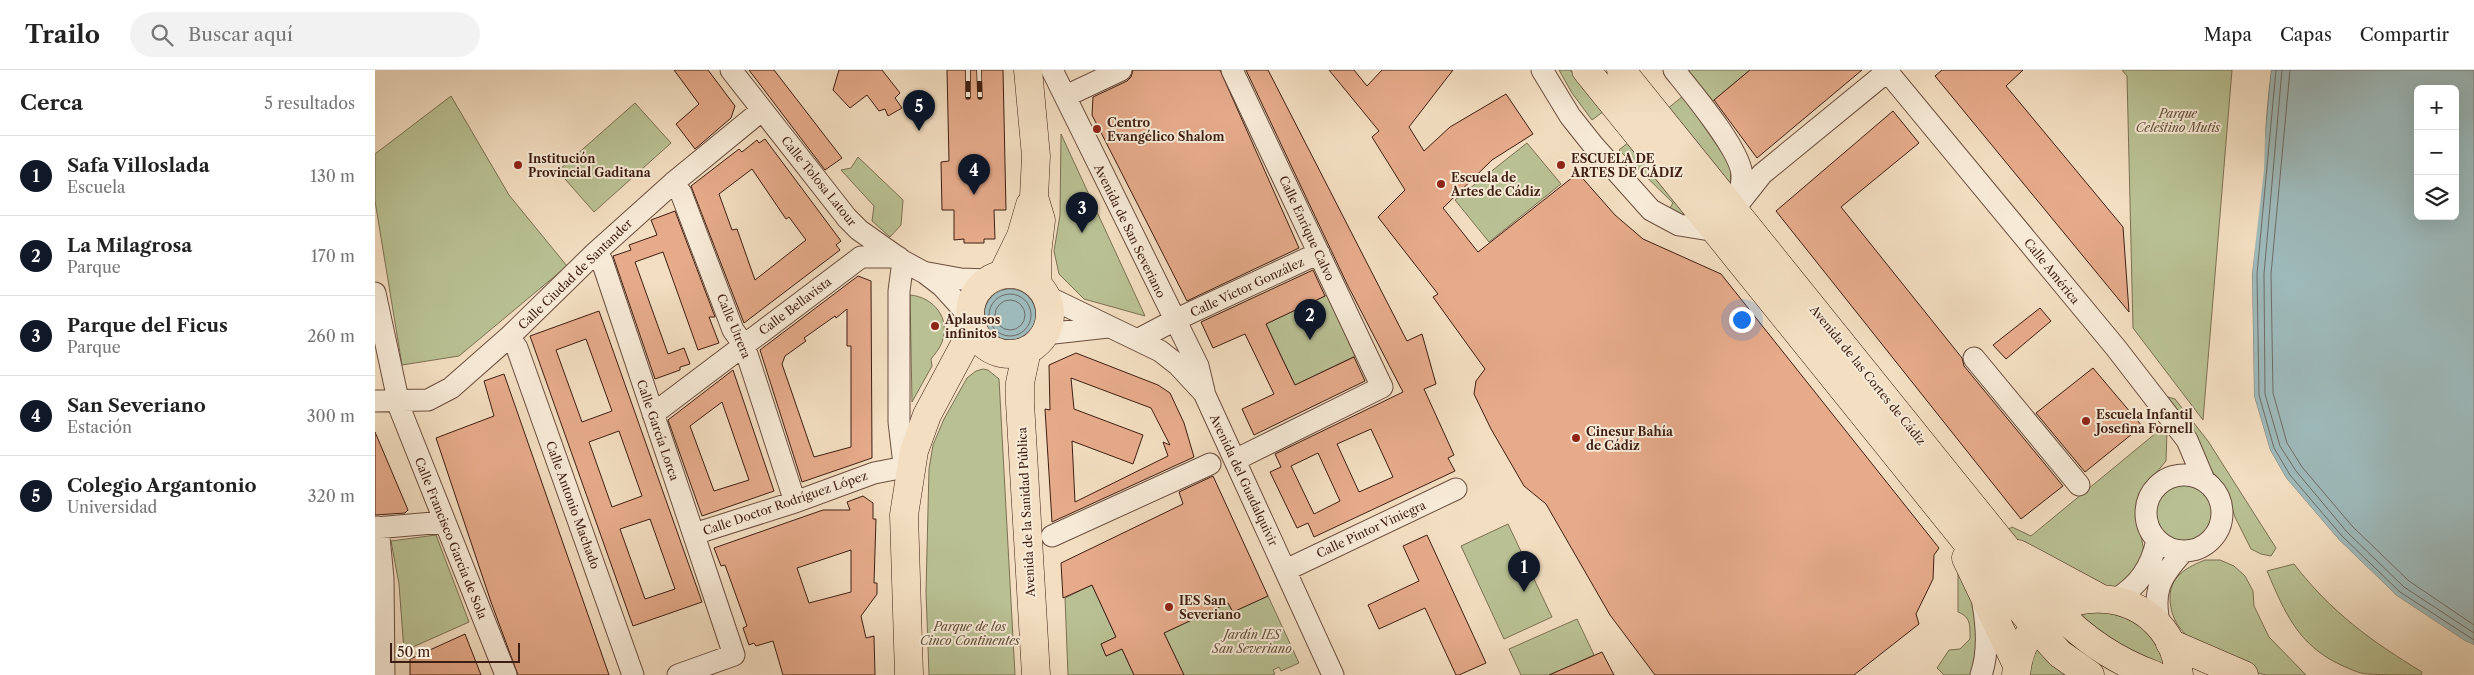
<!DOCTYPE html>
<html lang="es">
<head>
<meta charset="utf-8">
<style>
  body { margin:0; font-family:"Libre Caslon Text",serif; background:#f2f2f2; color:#222 }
  .controls { position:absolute; right:15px; top:15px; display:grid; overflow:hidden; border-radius:8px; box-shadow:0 5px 20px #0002 }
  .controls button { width:45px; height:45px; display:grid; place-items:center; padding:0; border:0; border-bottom:1px solid #e0e0e0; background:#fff; color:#222; font:25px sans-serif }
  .scale { position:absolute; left:15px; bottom:12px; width:130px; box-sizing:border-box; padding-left:5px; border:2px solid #3e1e12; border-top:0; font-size:14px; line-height:18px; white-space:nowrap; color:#3e1e12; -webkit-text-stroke:4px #f7ead7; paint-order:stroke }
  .you { position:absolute; left:1366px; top:249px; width:18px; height:18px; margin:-12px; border:4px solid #fff; border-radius:50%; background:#1a73e8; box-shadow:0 0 0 8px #1a73e833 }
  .badge { display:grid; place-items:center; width:32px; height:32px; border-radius:50%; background:#111827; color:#fff; font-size:16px; font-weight:700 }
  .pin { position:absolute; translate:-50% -41px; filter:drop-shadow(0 1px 2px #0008) }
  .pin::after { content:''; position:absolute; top:26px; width:18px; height:15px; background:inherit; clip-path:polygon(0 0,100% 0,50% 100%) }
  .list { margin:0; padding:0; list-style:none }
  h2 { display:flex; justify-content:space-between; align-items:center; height:65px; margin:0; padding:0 20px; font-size:21px }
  h2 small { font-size:16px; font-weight:400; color:#767676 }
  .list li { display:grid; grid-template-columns:32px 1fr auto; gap:15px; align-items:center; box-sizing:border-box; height:80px; padding:0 20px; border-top:1px solid #e0e0e0 }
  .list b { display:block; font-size:19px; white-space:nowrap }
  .list p { margin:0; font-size:16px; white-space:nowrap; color:#767676 }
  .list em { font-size:16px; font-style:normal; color:#767676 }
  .icon { flex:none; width:28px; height:28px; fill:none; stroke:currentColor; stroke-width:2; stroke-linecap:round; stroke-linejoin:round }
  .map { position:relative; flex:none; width:2099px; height:605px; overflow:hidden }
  header { display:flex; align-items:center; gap:30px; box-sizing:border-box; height:70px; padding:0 25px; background:#fff; border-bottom:1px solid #e0e0e0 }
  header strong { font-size:24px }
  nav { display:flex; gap:28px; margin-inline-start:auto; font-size:18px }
  .search { width:350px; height:45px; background:#f2f2f2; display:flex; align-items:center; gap:12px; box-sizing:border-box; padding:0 18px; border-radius:28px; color:#767676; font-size:19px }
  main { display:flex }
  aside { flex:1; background:#fff }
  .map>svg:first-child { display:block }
  .green { fill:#b9c194; stroke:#7c7053 }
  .water { fill:#9ebabb; stroke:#787c77; fill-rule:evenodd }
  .pier { fill:#f3dec1 }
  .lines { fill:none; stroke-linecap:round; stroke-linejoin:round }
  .shore { stroke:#6e6c66; stroke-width:1 }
  .building { fill:#e6ab8b; stroke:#3e1e12; fill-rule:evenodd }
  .minor-casing { stroke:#6b4e3e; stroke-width:23 }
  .major-casing { stroke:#3e1e12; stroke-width:29 }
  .highway-casing { stroke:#3e1e12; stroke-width:29 }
  .minor { stroke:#f7ead7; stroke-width:21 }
  .major { stroke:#f3dec1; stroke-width:28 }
  .highway { stroke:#f3dec1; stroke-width:28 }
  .rail-casing { stroke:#3e1e12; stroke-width:5.5 }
  .rail { stroke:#f7ead7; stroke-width:4; stroke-dasharray:11; stroke-linecap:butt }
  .poi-dot { fill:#8f2418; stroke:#f7ead7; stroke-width:2 }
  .labels { text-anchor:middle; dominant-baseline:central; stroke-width:4; stroke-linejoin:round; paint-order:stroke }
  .park-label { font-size:12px; font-style:italic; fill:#634f39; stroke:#f7ead7 }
  .poi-label { font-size:12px; font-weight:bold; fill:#3e1e12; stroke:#f7ead7; text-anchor:start }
  .street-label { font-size:12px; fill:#3e1e12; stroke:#f7ead7 }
</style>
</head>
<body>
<header>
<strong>Trailo</strong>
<div class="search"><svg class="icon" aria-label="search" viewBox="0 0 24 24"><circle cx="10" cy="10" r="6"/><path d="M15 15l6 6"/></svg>Buscar aquí</div>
<nav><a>Mapa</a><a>Capas</a><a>Compartir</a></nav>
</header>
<main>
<aside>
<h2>Cerca<small>5 resultados</small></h2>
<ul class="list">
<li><span class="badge">1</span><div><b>Safa Villoslada</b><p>Escuela</p></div><em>130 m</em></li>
<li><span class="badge">2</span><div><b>La Milagrosa</b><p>Parque</p></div><em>170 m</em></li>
<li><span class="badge">3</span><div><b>Parque del Ficus</b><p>Parque</p></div><em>260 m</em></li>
<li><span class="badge">4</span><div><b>San Severiano</b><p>Estación</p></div><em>300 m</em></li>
<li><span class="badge">5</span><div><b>Colegio Argantonio</b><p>Universidad</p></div><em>320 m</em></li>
</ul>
</aside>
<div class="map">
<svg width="2099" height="605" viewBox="0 0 2099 605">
  <rect width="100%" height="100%" fill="#f3dec1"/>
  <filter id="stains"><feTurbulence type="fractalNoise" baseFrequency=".004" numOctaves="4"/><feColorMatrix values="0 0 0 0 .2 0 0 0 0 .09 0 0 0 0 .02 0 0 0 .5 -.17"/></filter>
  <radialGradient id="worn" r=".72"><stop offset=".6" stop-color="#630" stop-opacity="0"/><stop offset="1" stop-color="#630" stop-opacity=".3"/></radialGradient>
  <path class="green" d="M1184,0h11l34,41 -12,9 -20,-27z
    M1310,0h65l-37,31z
    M1747,0h110l-29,350 -70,-92 -6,-252z
    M76,26l58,99 58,71 -108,90 -57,9 -27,-164v-47z
    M1308,26l48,70 -1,25 -64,-81z
    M260,33l36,40 -77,69 -36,-41z
    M686,64l84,182 -61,-17 -25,-25 -5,-23 6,-36z
    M1254,72l65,79 -27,-8 6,-10 -54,-53z
    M1152,73l34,41 -72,58 -34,-42z
    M483,87l45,43 -2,25 -11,12 -18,-16 2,-15 -33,-36 10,-2z
    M535,225c24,2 41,24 32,47 -2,6 -7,12 -11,17l1,7 -20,36z
    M952,225l28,61 -60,29 -29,-61z
    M608,299l5,1 11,9 16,296h-86l-3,-83 3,-123 4,-24 11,-26 23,-41 9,-7z
    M1793,327l7,2 33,42 68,107 -5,8 -10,-2 -10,-5 -16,-32 -9,-28 -19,-24 -12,-30z
    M1787,354l5,7 -1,30 -20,24 -6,12 -3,16 8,45 -21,28 -24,2 -38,-14 -57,-43 7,-4 19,9 125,-103z
    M1780 442a29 29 0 1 1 58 0a29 29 0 1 1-58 0Z
    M1133,454l44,93 -48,22 -43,-93z
    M61,465l33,87 -65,29 -5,-67 -8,-43z
    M1830,490h15l14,6 11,10 8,15 1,15 15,31 37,38c-13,0 -26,0 -39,0 -9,-1 -20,-7 -29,-11 -31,-13 -69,-28 -68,-68 1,-21 18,-29 35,-36z
    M1919,494c37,48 77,77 128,108l-1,3c-17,0 -37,0 -54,-1 -9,-1 -17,-5 -26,-9 -43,-20 -56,-52 -74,-94z
    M1583,500l14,26 8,40 -4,39h-32l-7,-7 12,-18 11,-1 10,-10c0,-13 1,-22 -12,-27z
    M717,515l24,52 -15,7 5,12 16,-7 12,26h-66l-3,-77z
    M893,526l31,67 -18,8 -2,-4 -6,3 2,4 -3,1h-88l-20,-42 64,-30 5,9z
    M1717,541c39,3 59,17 73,54 -34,-10 -59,-28 -87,-49z
    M1202,549l17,36 -44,20h-29l-12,-26z
    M1661,574l30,31h-40z"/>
  <path class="water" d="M1896,0h203v575l-9,-4 -68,-45 -58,-56 -53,-62 -16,-28 -16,-54 -2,-122zM2043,19h37v127h-37z
    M609 245a26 26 0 1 1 52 0a26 26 0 1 1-52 0Z"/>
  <path class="pier" d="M1894,0h2l-5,37 -2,63 -12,104 2,122 16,54 16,28 53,62 58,56 68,45 9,4v2l-11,-4 -68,-45 -58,-57 -53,-62 -16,-28 -17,-55 -1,-122z"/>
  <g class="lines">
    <path class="shore" d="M1901,0l-19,204 2,121 15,53 16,27 52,61 58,56 74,48
      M1907,0l-18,204 1,120 15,52 16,25 51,61 57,55 70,46
      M1915,0l-19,204 2,119 14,50 15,24 51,60 56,54 65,44
      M614 245a21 21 0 1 1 42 0a21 21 0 1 1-42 0Z
      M620 245a15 15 0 1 1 30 0a15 15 0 1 1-30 0Z"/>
  </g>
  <path class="building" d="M299,0h34l27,36 -4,12 -36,31 -19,-25 23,-20z
    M374,0h25l68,88 -17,12z
    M464,0h43l18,23 -5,5 7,10 -14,8 -3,-7 -6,2 -12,-16 -17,13 -17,-18z
    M572,0h56l3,140h-12l1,29h-11v4h-20v-4l-10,1v-30h-12l-1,-48 8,-1z
    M758,0h87l79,178 -112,53 -95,-186 1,-18 34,-16 4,-4z
    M871,0h22l139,271 15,-7 14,50 -12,5 30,66 -6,3 7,13 -141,66 -6,-14 -11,5 -27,-56 11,-5 -6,-13 128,-62 -55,-106zM996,359l22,48 -34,15 -22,-48zM943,383l22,48 -26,13 -23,-48z
    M954,0h25l13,16 15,-16h71l-44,57 15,24 26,-24 56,-33 27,40 -41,26 -49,48 35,44 100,-79 37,42 28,24 78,35 218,274 -5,7 -1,24 -17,35 3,10 -65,51h-199l-45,-60 -64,-111 -22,-18 -33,-57 -17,-35 2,-13 9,-12 -52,-72 5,-3 -60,-77 27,-27 -33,-53 7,-6z
    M1375,0h112l-105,88 -43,-58z
    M1567,0h81l-17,16 117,141 6,85 -194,-236z
    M1518,41l26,32 -78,64 121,151 2,8 99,120 -42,33 -245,-308z
    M390,69l76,102 -5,4 4,5 -96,73 -53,-137 48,-37 3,3 15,-12 2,3zM377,99l34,50 3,-2 17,23 -51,40 -18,-51 -5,1 -13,-36z
    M300,141l40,106h-6l10,26 -21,7 -35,-98 -28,10 33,92 16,-6 6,16 -10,3v3l-25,9 -42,-123 18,-6 -2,-5 28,-10 -6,-15z
    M938,200l12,26 -59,28 14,30 15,31 59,-28 11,24 -111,54 -12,-26 32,-15 -29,-60 -32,14 -12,-26z
    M483,206l13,5 1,177 -70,24 -42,-132zM472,239v37h4v101l-37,10 -32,-93 3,-8 21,-15 -2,-3 31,-22 1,2z
    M1665,238l11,13 -45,38 -13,-14z
    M224,241l103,291 -69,24 -103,-290zM211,269l26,72 -30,11 -26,-72zM244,361l23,65 -30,11 -23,-65zM275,449l25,70 -30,10 -25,-70z
    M701,283l82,32 12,8 14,30 10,34 -142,65 -7,-113 5,1 -1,-45zM696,308l80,30 19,37 -7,-3 5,14 -93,46 -3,-61 61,23 10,-29 -69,-26z
    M1718,298l49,58 -57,46 -49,-59z
    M358,300l41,121 -72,25 -34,-96zM347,332l27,78 -35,11 -24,-65z
    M129,304l105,301h-91l-27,-73 -55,-164 58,-22 -10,-35z
    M0,362l33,78 -3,3 -30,2z
    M838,406l55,120 -35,16 -5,-9 -64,30 20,42h-50l-12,-26 -16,7 -5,-12 15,-7 -24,-52 -29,13 -2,-35 122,-59 -4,-12z
    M488,426l10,7v16h3l-2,64h3v11l-16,22 5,22 8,-2 1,39h-92l-10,-34 -17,5 -2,-3 -5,2 -6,-17 4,-2 -22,-61 -4,1 -7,-18 109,-38h27l-3,-8zM476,480v42l-42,11 -12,-35z
    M1052,465l59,128 -27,12h-3l-31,-67 -46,21 -11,-24 51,-24 -16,-35z
    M90,564l16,41h-71v-16z
    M1227,582l12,23h-65z"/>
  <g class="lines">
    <g class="minor-casing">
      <path id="minor" d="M356,0l116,148 12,12 44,31 22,12 17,13 28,31
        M677,0l146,296 6,25
        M857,0l150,317 -147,73
        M1167,0l28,46 23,29 58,65 28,15 37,6c13,-15 26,-33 26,-54 1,-25 -52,-87 -68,-107
        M1511,0l230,278 71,92 17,40
        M691,26l55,-26
        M298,113l8,10 52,137 11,15 51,157
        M1364,133l23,-29 127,-104
        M220,183l7,8 132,394 -56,20
        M528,191l-4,30v131l6,51
        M553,203l33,6 28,1
        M0,223l25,116 106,266
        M671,226l114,55 18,14 26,28 129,282
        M670,264l63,-7
        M134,267l8,11 116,327
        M764,269l36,-19 144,-67
        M1599,288l105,127
        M0,331l53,-1 23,-12 58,-51 86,-84 78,-70 88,-72
        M278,344l208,-157h37
        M1771 443a38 38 0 1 1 76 0a38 38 0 1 1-76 0Z
        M3,457l5,51 1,97
        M0,458l69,-6
        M319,464l101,-32 79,-29 31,-6
        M677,466l158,-72
        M911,500l170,-81
        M1740,530c24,-15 36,-32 42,-60
        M1785,557c-8,-35 -1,-49 23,-75
        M1606,605c8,-23 6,-48 2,-71"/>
    </g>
    <g class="major-casing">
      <path id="major" d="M653,0l8,86 -2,41 7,23 -4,34v30
        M1211,0l449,557 25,27 30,21
        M1246,0l435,540c27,29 60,51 98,65
        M595 244a40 40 0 1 1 80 0a40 40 0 1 1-80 0Z
        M627,205l19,-39 9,-31
        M652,280l-7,33v20l16,272
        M1643,484l82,44
        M1591,488l51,107
        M534,605l-5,-160 10,-64 13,-36 46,-86
        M1641,605c9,-102 155,-101 163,0"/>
    </g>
    <g class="highway-casing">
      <path id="highway" d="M1795,573l74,32"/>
    </g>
    <use href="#minor" class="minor"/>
    <use href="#major" class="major"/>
    <use href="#highway" class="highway"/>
    <g class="rail-casing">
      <path id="rail" d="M593,0v27
        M604,0l1,27"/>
    </g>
    <use href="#rail" class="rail"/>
  </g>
  <g class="poi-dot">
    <circle cx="722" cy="59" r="5"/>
    <circle cx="143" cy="95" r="5"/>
    <circle cx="1186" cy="95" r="5"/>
    <circle cx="1066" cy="114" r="5"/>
    <circle cx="560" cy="256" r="5"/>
    <circle cx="1711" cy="351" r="5"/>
    <circle cx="1201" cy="368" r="5"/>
    <circle cx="794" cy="537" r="5"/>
  </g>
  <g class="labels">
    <g class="park-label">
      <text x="1803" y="43">Parque<tspan x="1803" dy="14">Celestino Mutis</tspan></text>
      <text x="595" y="556">Parque de los<tspan x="595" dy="14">Cinco Continentes</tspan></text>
      <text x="877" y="564">Jardín IES<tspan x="877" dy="14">San Severiano</tspan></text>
    </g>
    <g class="poi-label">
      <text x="732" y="52">Centro<tspan x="732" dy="14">Evangélico Shalom</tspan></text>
      <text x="153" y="88">Institución<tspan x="153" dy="14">Provincial Gaditana</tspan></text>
      <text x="1196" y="88">ESCUELA DE<tspan x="1196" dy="14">ARTES DE CÁDIZ</tspan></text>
      <text x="1076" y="107">Escuela de<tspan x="1076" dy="14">Artes de Cádiz</tspan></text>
      <text x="570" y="249">Aplausos<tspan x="570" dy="14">infinitos</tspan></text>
      <text x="1721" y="344">Escuela Infantil<tspan x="1721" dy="14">Josefina Fornell</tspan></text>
      <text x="1211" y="361">Cinesur Bahía<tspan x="1211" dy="14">de Cádiz</tspan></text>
      <text x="804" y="530">IES San<tspan x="804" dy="14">Severiano</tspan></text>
    </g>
    <g class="street-label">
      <text transform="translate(444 111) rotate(51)">Calle Tolosa Latour</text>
      <text transform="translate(932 158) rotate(65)">Calle Enrique Calvo</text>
      <text transform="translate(755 161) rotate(64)">Avenida de San Severiano</text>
      <text transform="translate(1677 201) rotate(51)">Calle América</text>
      <text transform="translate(200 204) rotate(-44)">Calle Ciudad de Santander</text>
      <text transform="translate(872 217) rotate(-25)">Calle Víctor González</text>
      <text transform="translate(420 236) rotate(-37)">Calle Bellavista</text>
      <text transform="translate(359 256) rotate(67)">Calle Utrera</text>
      <text transform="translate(1493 305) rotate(51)">Avenida de las Cortes de Cádiz</text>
      <text transform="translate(283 360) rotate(71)">Calle García Lorca</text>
      <text transform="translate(869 410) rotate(65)">Avenida del Guadalquivir</text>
      <text transform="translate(410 433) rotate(-19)">Calle Doctor Rodríguez López</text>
      <text transform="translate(198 435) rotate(70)">Calle Antonio Machado</text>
      <text transform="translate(651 442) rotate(-93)">Avenida de la Sanidad Pública</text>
      <text transform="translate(996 459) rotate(-25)">Calle Pintor Viniegra</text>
      <text transform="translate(76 468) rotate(68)">Calle Francisco García de Sola</text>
    </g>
  </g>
  <rect width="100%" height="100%" filter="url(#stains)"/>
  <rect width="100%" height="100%" fill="url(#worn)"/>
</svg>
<div class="controls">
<button>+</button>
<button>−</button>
<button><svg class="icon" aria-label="layers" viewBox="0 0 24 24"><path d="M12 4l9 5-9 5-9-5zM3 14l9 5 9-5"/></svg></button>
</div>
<div class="scale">50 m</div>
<div class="you"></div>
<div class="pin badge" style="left:1149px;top:522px">1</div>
<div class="pin badge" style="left:935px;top:270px">2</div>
<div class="pin badge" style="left:707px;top:163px">3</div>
<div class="pin badge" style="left:599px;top:125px">4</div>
<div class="pin badge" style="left:544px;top:61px">5</div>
</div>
</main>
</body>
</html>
